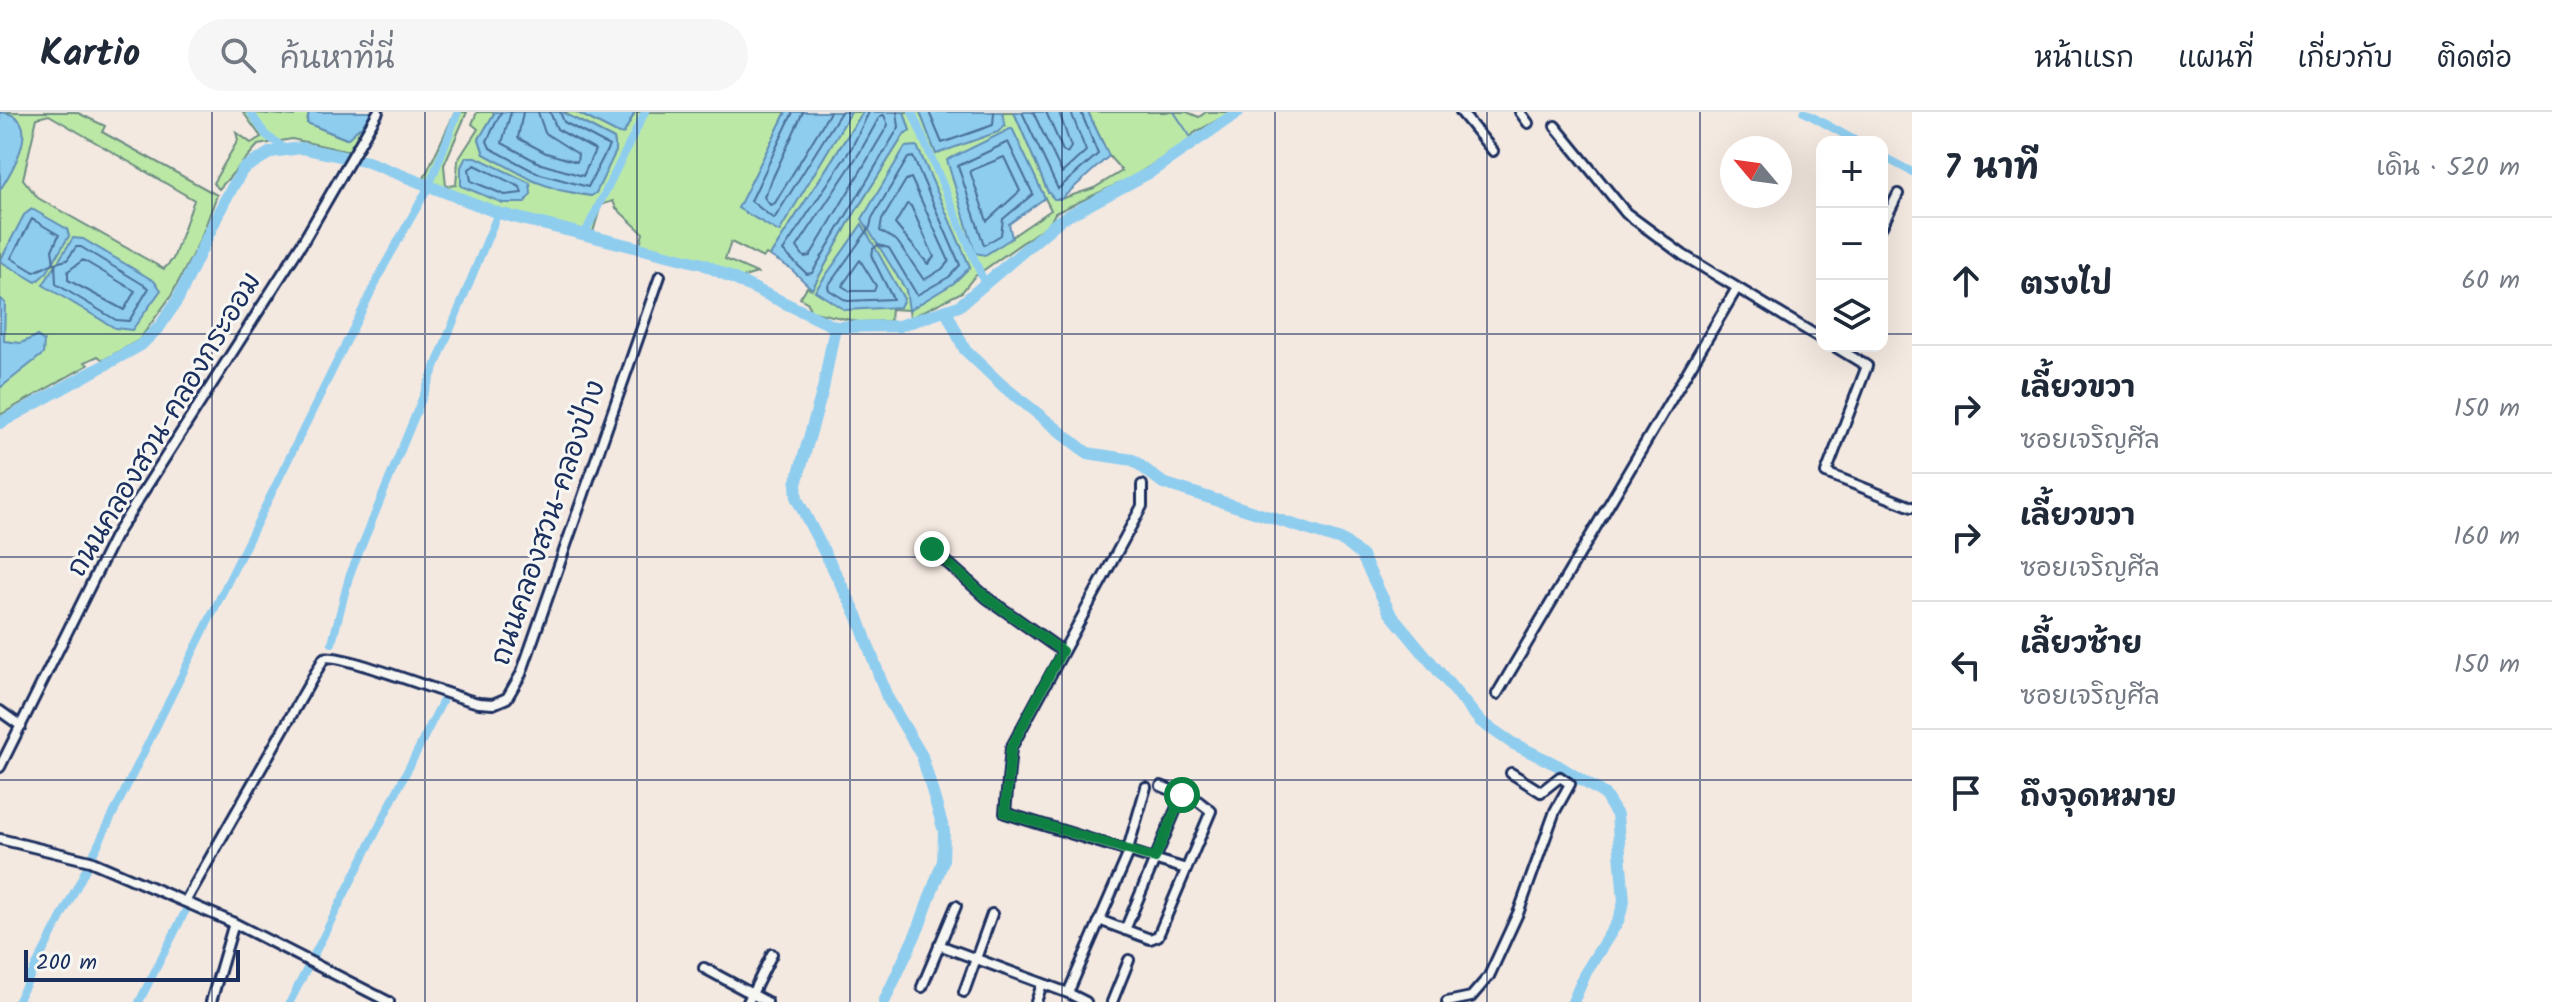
<!DOCTYPE html>
<html lang="th">
<head>
<meta charset="utf-8">
<style>
  body { margin:0; font-family:Kalam,"Playpen Sans Thai",sans-serif; background:#f6f6f7; color:#1f2937 }
  .controls { position:absolute; right:24px; top:24px; display:grid; overflow:hidden; border-radius:16px; box-shadow:0 8px 32px #0002 }
  .controls button { width:72px; height:72px; display:grid; place-items:center; padding:0; border:0; border-bottom:2px solid #e0e1e3; background:#fff; color:#1f2937; font:40px sans-serif }
  .compass { position:absolute; left:1720px; top:24px; width:72px; height:72px; border-radius:50%; background:#fff; box-shadow:0 8px 32px #0002; rotate:299deg }
  .scale { position:absolute; left:24px; bottom:20px; width:216px; box-sizing:border-box; padding-left:8px; border:4px solid #1b2f5e; border-top:0; font-size:22px; line-height:28px; white-space:nowrap; color:#1b2f5e; -webkit-text-stroke:6px #f6f6f2; paint-order:stroke }
  .stop { position:absolute; width:24px; height:24px; margin:-18px; border:6px solid #0b8043; border-radius:50%; background:#fff }
  .stop.end { background:#0b8043; border-color:#fff; box-shadow:0 2px 8px #0008 }
  .list { margin:0; padding:0; list-style:none }
  h2 { display:flex; justify-content:space-between; align-items:center; height:104px; margin:0; padding:0 32px; font-size:34px }
  h2 small { font-size:26px; font-weight:400; color:#747a83 }
  .list li { display:grid; grid-template-columns:52px 1fr auto; gap:24px; align-items:center; box-sizing:border-box; height:128px; padding:0 32px; border-top:2px solid #e0e1e3 }
  .list b { display:block; font-size:30px; white-space:nowrap }
  .list p { margin:0; font-size:26px; white-space:nowrap; color:#747a83 }
  .list em { font-size:26px; font-style:normal; color:#747a83 }
  .icon { flex:none; width:44px; height:44px; fill:none; stroke:currentColor; stroke-width:2; stroke-linecap:round; stroke-linejoin:round }
  .map { position:relative; flex:none; width:1912px; height:890px; overflow:hidden }
  header { display:flex; align-items:center; gap:48px; box-sizing:border-box; height:112px; padding:0 40px; background:#fff; border-bottom:2px solid #e0e1e3 }
  header strong { font-size:38px }
  nav { display:flex; gap:44px; margin-inline-start:auto; font-size:28px }
  .search { width:560px; height:72px; background:#f6f6f7; display:flex; align-items:center; gap:20px; box-sizing:border-box; padding:0 28px; border-radius:44px; color:#747a83; font-size:30px }
  main { display:flex }
  aside { flex:1; background:#fff }
  .map>svg:first-child { display:block }
  .green { fill:#bce8a6; stroke:#6c8c82; stroke-width:2; fill-rule:evenodd }
  .water { fill:#8fcdef; stroke:#618eb5; stroke-width:2 }
  .lines { fill:none; stroke-linecap:round; stroke-linejoin:round }
  .shore { stroke:#496e98; stroke-width:2 }
  .stream { stroke:#618eb5; stroke-width:2 }
  .canal { stroke:#8fcdef; stroke-width:8 }
  .river { stroke:#8fcdef; stroke-width:12 }
  .minor-casing { stroke:#1b2f5e; stroke-width:14 }
  .minor { stroke:#f6f6f2; stroke-width:8 }
  .route { stroke:#0b8043; stroke-width:10 }
  .grid { fill:none; stroke:#1b2f5e; stroke-width:2; stroke-opacity:0.55 }
  .labels { text-anchor:middle; dominant-baseline:central; stroke-width:6; stroke-linejoin:round; paint-order:stroke }
  .street-label { font-size:28px; fill:#1b2f5e; stroke:#f6f6f2 }
</style>
</head>
<body>
<header>
<strong>Kartio</strong>
<div class="search"><svg class="icon" aria-label="search" viewBox="0 0 24 24"><circle cx="10" cy="10" r="6"/><path d="M15 15l6 6"/></svg>ค้นหาที่นี่</div>
<nav><a>หน้าแรก</a><a>แผนที่</a><a>เกี่ยวกับ</a><a>ติดต่อ</a></nav>
</header>
<main>
<div class="map">
<svg width="1912" height="890" viewBox="0 0 1912 890">
  <rect width="100%" height="100%" fill="#f4e9e1"/>
  <filter id="ink" filterUnits="userSpaceOnUse"><feTurbulence type="fractalNoise" baseFrequency=".0125" numOctaves="2"/><feDisplacementMap in="SourceGraphic" scale="16" xChannelSelector="R" yChannelSelector="G"/><feConvolveMatrix kernelMatrix="1 2 1 2 8 2 1 2 1" color-interpolation-filters="sRGB"/></filter>
  <g filter="url(#ink)">
    <path class="green" d="M0,0h76l29,14 -3,6 115,63 -17,45 -29,56 -32,44 -36,20 -5,-4 -13,6 3,3 -88,50zM49,3l145,85 -21,59 -9,10 -126,-71 -15,-19 14,-61z
      M243,0l51,4 2,-4h13l-2,11 39,16 20,-17 -15,30 -59,-13 -34,6 -39,44 -6,-6 25,-43 -2,-8 15,11 10,-6z
      M455,0h12l-23,53 2,21 10,-1 2,-25 20,-31 -6,-5 5,-12h18l-16,27 5,15c35,19 67,37 107,42l25,-45 -2,-12 -52,-27h14l43,22 5,-1 11,-21h151l-47,96 40,23 72,-119h12l-93,144 -4,-2 -3,4 -32,-16 -6,17 32,14 -16,5 -26,-12 -75,-21 3,-12 -27,-25 -3,-7 -12,4 -8,27 -72,-15 -85,-32 -12,-7z
      M904,0h16l16,42 69,-29 -3,-13h12l34,80 13,7 33,-11 28,-17 -13,-15 -21,-44h99l12,5 7,-5h26l-38,21 -8,10 -55,35 -76,35 -5,10 -76,54 -12,15 -52,26 -1,-8 -18,-1 -1,12 -31,1 -49,-11 -2,-8 -8,-5 7,-11 5,2 37,-67 56,-89 5,-2zM992,29l40,32 19,37 -66,45 -37,-95zM916,34l54,121 -60,42 -4,-19z"/>
    <path class="water" d="M0,0c45,4 14,56 0,78z
      M309,0h62l-5,10 -19,17 -40,-16z
      M495,0h67l52,27 2,12 -20,42 -5,3 -32,-6 -25,-9 -50,-27 -5,-15z
      M576,0h59l-11,21 -5,1z
      M786,0h65l-72,120 -41,-24z
      M863,0h41l6,19 -5,2 -56,89 -37,67 -22,-21 -20,-12z
      M920,0h82l3,13 -7,7 -62,22z
      M1014,0h74l21,44 -48,43h-7l-6,-7z
      M1012,16l33,70 -36,26 3,14 -27,17 -10,-2 -28,-93z
      M917,34l53,121 -16,16 -45,27 -3,-20 -44,-71 43,-72z
      M466,45h10l54,26 1,11 -7,9h-21l-42,-17v-19z
      M32,97l35,20 2,7 -22,36 -11,10 -36,-21 24,-46z
      M862,112l42,75 -4,8 -55,3 -30,-19z
      M73,126l10,1 71,42 7,9 -29,40 -17,-2 -72,-43z
      M0,186l5,5 -1,38 17,2 16,-7 7,5 -1,13 -43,34z"/>
    <g class="lines">
      <path class="shore" d="M501,0l-14,29 3,7 47,25 51,14 21,-41 -45,-24 -4,-10
        M511,0l-9,31 39,21 42,12 12,-26 -38,-21 -7,-17
        M523,0l-5,26 28,15 31,9 1,-8 -33,-21 -7,-21
        M793,0l-42,89 23,18 67,-107
        M803,0l-39,85 6,8 5,-2 55,-91
        M869,0l-17,35 -69,104 24,23 5,-1 87,-146 -2,-15
        M929,0l13,31 51,-18 1,-13
        M1022,0l36,77 40,-35 -17,-42
        M1033,0l29,61 24,-22 -15,-39
        M1046,0l17,39 4,2 4,-6 -12,-35
        M884,3l4,10 -78,131 -6,1 -7,-10 63,-95 20,-36z
        M1008,30l25,52 -30,25 -2,16 -17,10 -26,-79z
        M913,45l47,108 -11,12 -32,18 -28,-47 -11,-3 -5,4 -1,8 21,42 -46,2 -18,-11 -1,-4 42,-59 2,-9 36,-60z
        M1004,45l16,34 -33,30 -17,-50z
        M475,53l45,22 2,6 -17,2 -34,-14 -2,-12z
        M911,66l38,83 -7,8 -18,11 -27,-39 -17,-10 2,-11 24,-40z
        M907,92l4,2 23,51 -6,7 -33,-40z
        M32,107l27,16 -7,15 2,13 -20,9 -23,-14z
        M81,135l68,41 -20,33 -13,-1 -60,-36 -1,-21 12,-3 9,-13z
        M83,148l52,31 -11,19 -56,-30v-9z
        M860,148l16,26 -2,5h-24l-8,-5z"/>
      <path class="stream" d="M1174,0l20,30"/>
      <path class="canal" d="M250,0l16,23 21,15
        M912,0l73,172
        M1804,0l54,30
        M1882,44l30,16
        M584,123l61,-123
        M332,531l17,-66 149,-364
        M17,890l65,-125 302,-611 45,-80 29,-74
        M139,890l48,-94
        M290,890l152,-300"/>
      <path class="river" d="M946,199l19,39 38,36 84,67 46,7 30,23 181,58 18,15 28,57 90,108 32,22 47,23 45,28 13,21 7,87 -6,19 -32,51 -13,30
        M835,215l-12,62 -27,95 1,15 60,116 30,82 35,59 22,75 -1,30 -24,66 -35,75
        M0,311l141,-78 19,-19 18,-27 46,-97 19,-33 28,-17 30,-4 67,14 130,51 205,51 132,63 64,-1 60,-20 101,-86 89,-47 89,-61"/>
      <g class="minor-casing">
        <path id="minor" d="M1461,0l32,39
          M1520,0l8,11
          M1555,14l71,87 57,42 139,84
          M1882,114l16,-32
          M1834,234l33,20 -41,107 86,34
          M1142,373v21l-131,242 -6,65 181,56
          M932,437l55,49 75,53
          M1497,582l240,-406
          M0,599l21,15
          M0,655l115,-231 189,-296 74,-128
          M0,727l90,22 144,62 155,79
          M1128,737l18,-62
          M185,790l139,-244c16,-6 127,39 155,45l14,1 14,-6 14,-24 139,-398
          M1099,808l51,19 8,-3 53,-125 -13,-10 -37,-15
          M1125,818l57,-135
          M939,833l129,48
          M704,856l63,34
          M922,875l34,-81
          M964,880l28,-78
          M211,890l23,-79
          M748,890l24,-48
          M1036,890l6,-18
          M1086,890l-18,-9 62,-143
          M1112,890l17,-42
          M1447,890l24,-5 18,-21 30,-65 36,-100 15,-27 -10,-7 -19,15 -30,-19"/>
      </g>
      <use href="#minor" class="minor"/>
    </g>
  </g>
  <g class="lines" filter="url(#ink)">
    <path class="route" d="M932,437l55,49 75,53 -51,97 -6,65 150,45 27,-63"/>
  </g>
  <path class="grid" d="M212,0v890M425,0v890M637,0v890M850,0v890M1062,0v890M1275,0v890M1487,0v890M1700,0v890M0,222h1822M1882,222h30M0,445h1912M0,668h1912"/>
  <g class="labels">
    <g class="street-label">
      <text transform="translate(165 313) rotate(-59)">ถนนคลองสวน-คลองกระออม</text>
      <text transform="translate(549 411) rotate(-71)">ถนนคลองสวน-คลองป่าง</text>
    </g>
  </g>
</svg>
<div class="controls">
<button>+</button>
<button>−</button>
<button><svg class="icon" aria-label="layers" viewBox="0 0 24 24"><path d="M12 4l9 5-9 5-9-5zM3 14l9 5 9-5"/></svg></button>
</div>
<svg class="compass" viewBox="-18 -18 36 36"><path d="M0-13l5 13h-10z" fill="#e53935"/><path d="M0 13l5-13h-10z" fill="#747a83"/></svg>
<div class="scale">200 m</div>
<div class="stop" style="left:1182px;top:683px"></div>
<div class="stop end" style="left:932px;top:437px"></div>
</div>
<aside>
<h2>7 นาที<small>เดิน · 520 m</small></h2>
<ul class="list">
<li><svg class="icon" aria-label="ahead" viewBox="0 0 24 24"><path d="M12 20V5M6 11l6-6 6 6"/></svg><div><b>ตรงไป</b></div><em>60 m</em></li>
<li><svg class="icon" aria-label="right" viewBox="0 0 24 24"><path d="M7 20v-9h11M14 6l5 5-5 5"/></svg><div><b>เลี้ยวขวา</b><p>ซอยเจริญศีล</p></div><em>150 m</em></li>
<li><svg class="icon" aria-label="right" viewBox="0 0 24 24"><path d="M7 20v-9h11M14 6l5 5-5 5"/></svg><div><b>เลี้ยวขวา</b><p>ซอยเจริญศีล</p></div><em>160 m</em></li>
<li><svg class="icon" aria-label="left" viewBox="0 0 24 24"><path d="M17 20v-9H6M10 6l-5 5 5 5"/></svg><div><b>เลี้ยวซ้าย</b><p>ซอยเจริญศีล</p></div><em>150 m</em></li>
<li><svg class="icon" aria-label="arrive" viewBox="0 0 24 24"><path d="M6 21V4h12l-3 4 3 4H6"/></svg><div><b>ถึงจุดหมาย</b></div></li>
</ul>
</aside>
</main>
</body>
</html>
